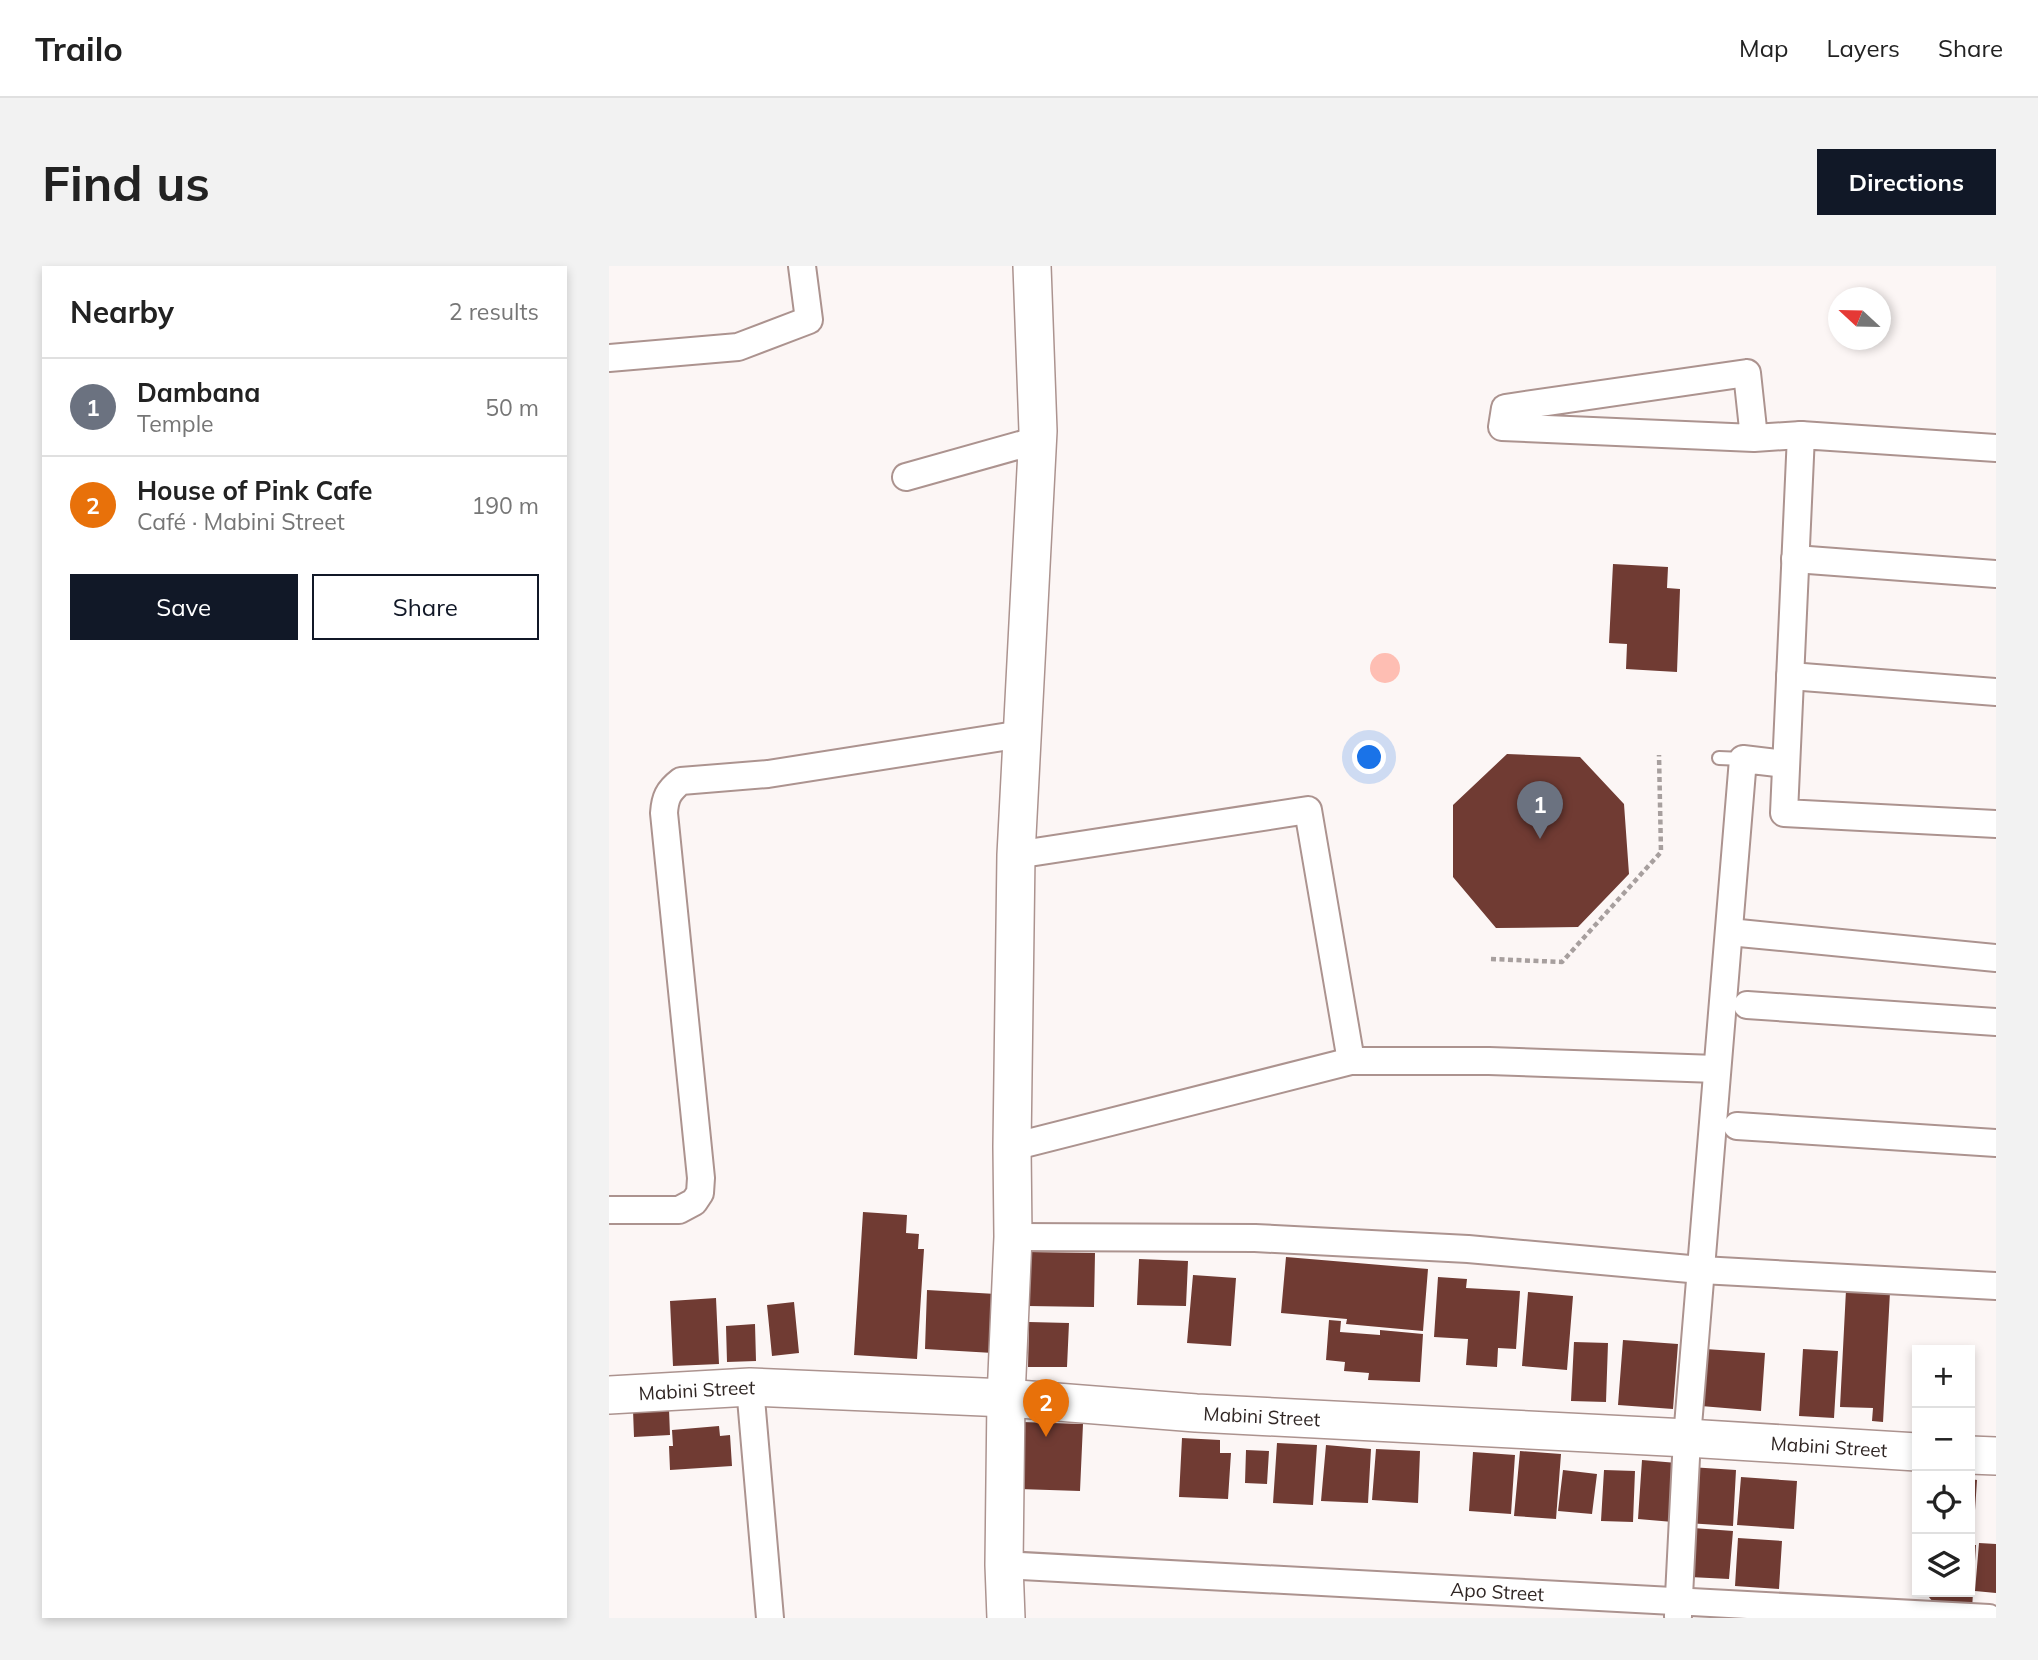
<!DOCTYPE html>
<html lang="en">
<head>
<meta charset="utf-8">
<style>
  body { margin:0; font-family:Mulish,sans-serif; background:#f2f2f2; color:#222 }
  .controls { position:absolute; right:21px; bottom:21px; display:grid; overflow:hidden; border-radius:0px; box-shadow:0 4px 10px #0003 }
  .controls button { width:63px; height:63px; display:grid; place-items:center; padding:0; border:0; border-bottom:2px solid #e0e0e0; background:#fff; color:#222; font:35px sans-serif }
  .compass { position:absolute; left:1219px; top:21px; width:63px; height:63px; border-radius:50%; background:#fff; box-shadow:0 4px 10px #0003; rotate:292deg }
  .you { position:absolute; left:761px; top:492px; width:24px; height:24px; margin:-18px; border:5px solid #fff; border-radius:50%; background:#1a73e8; box-shadow:0 0 0 10px #1a73e833 }
  .badge { display:grid; place-items:center; width:46px; height:46px; border-radius:50%; background:#111827; color:#fff; font-size:23px; font-weight:700 }
  .pin { position:absolute; translate:-50% -58px; filter:drop-shadow(0 2px 4px #0008) }
  .pin::after { content:''; position:absolute; top:37px; width:24px; height:21px; background:inherit; clip-path:polygon(0 0,100% 0,50% 100%) }
  .list { margin:0; padding:0; list-style:none }
  h2 { display:flex; justify-content:space-between; align-items:center; height:91px; margin:0; padding:0 28px; font-size:30px }
  h2 small { font-size:23px; font-weight:400; color:#767676 }
  .list li { display:grid; grid-template-columns:46px 1fr auto; gap:21px; align-items:center; box-sizing:border-box; height:98px; padding:0 28px; border-top:2px solid #e0e0e0 }
  .list b { display:block; font-size:26px; white-space:nowrap }
  .list p { margin:0; font-size:23px; white-space:nowrap; color:#767676 }
  .list em { font-size:23px; font-style:normal; color:#767676 }
  .actions { display:flex; gap:14px; padding:21px 28px }
  .actions a { flex:1; padding:16px 0; border:2px solid #111827; border-radius:0px; text-align:center; font-size:24px; color:#111827 }
  .actions .main { background:#111827; color:#fff }
  .icon { flex:none; width:38px; height:38px; fill:none; stroke:currentColor; stroke-width:2; stroke-linecap:round; stroke-linejoin:round }
  .map { position:relative; flex:none; width:1387px; height:1352px; overflow:hidden; border-radius:0px }
  header { display:flex; align-items:center; gap:42px; box-sizing:border-box; height:98px; padding:0 35px; background:#fff; border-bottom:2px solid #e0e0e0 }
  header strong { font-size:33px }
  nav { display:flex; gap:38px; margin-inline-start:auto; font-size:24px }
  .intro { display:flex; align-items:center; justify-content:space-between; box-sizing:border-box; height:168px; padding:0 42px }
  h1 { margin:0; font-size:49px }
  .button { padding:18px 32px; border-radius:0px; background:#111827; color:#fff; font-size:24px; font-weight:700 }
  main { display:flex; gap:42px; padding:0 42px }
  aside { flex:1; background:#fff; border-radius:0px; box-shadow:0 4px 10px #0003 }
  .map>svg:first-child { display:block }
  .water { fill:#febeb3 }
  .building { fill:#703b33 }
  .lines { fill:none; stroke-linecap:round; stroke-linejoin:round }
  .lane-casing { stroke:#ac938f; stroke-width:16 }
  .street-casing { stroke:#ac938f; stroke-width:30 }
  .secondary-casing { stroke:#ac938f; stroke-width:40 }
  .path { stroke:#a79f9e; stroke-width:4.5; stroke-dasharray:5 3.5; stroke-linecap:butt }
  .lane { stroke:#fff; stroke-width:12 }
  .street { stroke:#fff; stroke-width:26 }
  .secondary { stroke:#fff; stroke-width:37 }
  .labels { text-anchor:middle; dominant-baseline:central; stroke-width:7; stroke-linejoin:round; paint-order:stroke }
  .street-label { font-size:19px; fill:#302624; stroke:#fcf6f5 }
</style>
</head>
<body>
<header>
<strong>Trailo</strong>
<nav><a>Map</a><a>Layers</a><a>Share</a></nav>
</header>
<div class="intro"><h1>Find us</h1><a class="button">Directions</a></div>
<main>
<aside>
<h2>Nearby<small>2 results</small></h2>
<ul class="list">
<li><span class="badge" style="background:#6b7280">1</span><div><b>Dambana</b><p>Temple</p></div><em>50 m</em></li>
<li><span class="badge" style="background:#e8710a">2</span><div><b>House of Pink Cafe</b><p>Café · Mabini Street</p></div><em>190 m</em></li>
</ul>
<div class="actions"><a class="main">Save</a><a>Share</a></div>
</aside>
<div class="map">
<svg width="1387" height="1352" viewBox="0 0 1387 1352">
  <rect width="100%" height="100%" fill="#fcf6f5"/>
  <path class="water" d="M761 402a15 15 0 1 1 30 0a15 15 0 1 1-30 0Z"/>
  <path class="building" d="M1004,298l55,3 -1,21 13,1 -3,83 -51,-3 1,-25 -18,-1z
    M898,488l73,3 44,47 5,70 -51,53 -82,1 -43,-51v-72z
    M254,946l44,3 -1,18 13,1 -1,15h6l-7,110 -63,-4z
    M420,986l66,1 -1,54 -66,-1z
    M677,991l142,12 -5,62 -77,-7 1,-5 -66,-6z
    M530,993l49,2 -2,45 -49,-1z
    M584,1009l43,3 -5,68 -44,-3z
    M829,1011l29,2 -1,9 54,3 -4,58 -18,-1 -1,19 -31,-2 2,-26 -34,-2z
    M318,1024l69,4 -3,59 -68,-4z
    M1237,1024l44,2 -7,130 -11,-1 1,-13 -33,-1z
    M919,1026l45,4 -6,74 -45,-4z
    M107,1032l3,66 -46,2 -3,-65z
    M185,1036l5,51 -27,3 -5,-51z
    M720,1054l12,1 -1,11 40,3v-5l43,4 -3,48 -52,-2 1,-7 -25,-2 1,-9 -19,-2z
    M420,1056l40,1 -2,44h-39z
    M146,1058l1,37 -29,1 -1,-36z
    M1014,1074l55,4 -5,65 -55,-4z
    M965,1076l34,1 -2,59 -35,-1z
    M1096,1083l60,4 -4,58 -60,-5z
    M1194,1083l35,2 -4,67 -35,-2z
    M60,1143l1,26 -36,2 -1,-27z
    M413,1156l61,2 -3,67 -61,-2z
    M110,1160l1,10 10,-1 2,31 -62,4 -1,-24h4l-1,-16z
    M573,1172l38,2v13h11l-3,46 -49,-2z
    M668,1177l40,2 -4,60 -40,-2z
    M717,1179l45,4 -3,54 -47,-2z
    M767,1183l44,2 -2,52 -46,-3z
    M637,1184l23,1 -2,33 -22,-1z
    M911,1185l41,3 -5,65 -42,-3z
    M864,1186l42,3 -4,59 -42,-3z
    M1033,1194l35,3 -4,59 -35,-3z
    M1081,1201l46,3 -3,56 -46,-3z
    M954,1204l34,4 -5,40 -34,-3z
    M995,1204l31,1 -2,51 -32,-1z
    M1132,1211l56,4 -3,48 -57,-4z
    M1361,1213l7,1 -4,61h-3z
    M1084,1262l40,3 -4,48 -39,-2z
    M1129,1272l44,3 -3,48 -44,-3z
    M1370,1277l17,1v49l-21,-2z
    M1361,1279h6l-4,64 -36,-3 -11,-14h45z"/>
  <g class="lines">
    <g class="lane-casing">
      <path id="lane" d="M1110,492l24,1"/>
    </g>
    <g class="street-casing">
      <g id="street">
        <path d="M0,92l129,-11 71,-27 -7,-54"/>
        <path d="M1145,172l-7,-65 -242,35 -3,19 252,11 47,-3"/>
        <path d="M1387,182l-195,-13 -17,378 212,11"/>
        <path d="M297,211l132,-37"/>
        <path d="M1186,293l201,15"/>
        <path d="M1181,410l206,16"/>
        <path d="M407,589l292,-45 43,251"/>
        <path d="M1120,666l267,26"/>
        <path d="M1138,739l249,17"/>
        <path d="M1128,860l259,17"/>
        <path d="M403,881l339,-86h138l227,8"/>
        <path d="M0,944h70l15,-8 6,-9 1,-15 -37,-365c1,-15 4,-22 17,-32l87,-7 254,-40"/>
        <path d="M404,971l242,1 213,11 233,21 295,16"/>
        <path d="M141,1121l20,231"/>
        <path id="s1" d="M395,1299l985,53"/>
        <path d="M1069,1350l9,-178 56,-679 43,5"/>
      </g>
    </g>
    <g class="secondary-casing">
      <g id="secondary">
        <path id="s2" d="M0,1129l141,-8 256,11 190,15 491,25 230,14"/>
        <path d="M1361,1189l26,1"/>
        <path d="M397,1352l-2,-53 2,-167 7,-161 -1,-90 4,-292 22,-424 -6,-165"/>
      </g>
    </g>
    <path class="path" d="M882,693l71,3 99,-110 -2,-97"/>
    <use href="#lane" class="lane"/>
    <use href="#street" class="street"/>
    <use href="#secondary" class="secondary"/>
  </g>
  <g class="labels">
    <g class="street-label">
      <text stroke="none"><textPath href="#s2" startOffset="88">Mabini Street</textPath></text>
      <text stroke="none"><textPath href="#s2" startOffset="654">Mabini Street</textPath></text>
      <text stroke="none"><textPath href="#s2" startOffset="1222">Mabini Street</textPath></text>
      <text stroke="none"><textPath href="#s1" startOffset="494">Apo Street</textPath></text>
    </g>
  </g>
</svg>
<div class="controls">
<button>+</button>
<button>−</button>
<button><svg class="icon" aria-label="locate" viewBox="0 0 24 24"><circle cx="12" cy="12" r="6"/><path d="M12 2v4M12 18v4M2 12h4M18 12h4"/></svg></button>
<button><svg class="icon" aria-label="layers" viewBox="0 0 24 24"><path d="M12 4l9 5-9 5-9-5zM3 14l9 5 9-5"/></svg></button>
</div>
<svg class="compass" viewBox="-18 -18 36 36"><path d="M0-13l5 13h-10z" fill="#e53935"/><path d="M0 13l5-13h-10z" fill="#767676"/></svg>
<div class="you"></div>
<div class="pin badge" style="left:931px;top:573px;background:#6b7280">1</div>
<div class="pin badge" style="left:437px;top:1171px;background:#e8710a">2</div>
</div>
</main>
</body>
</html>
